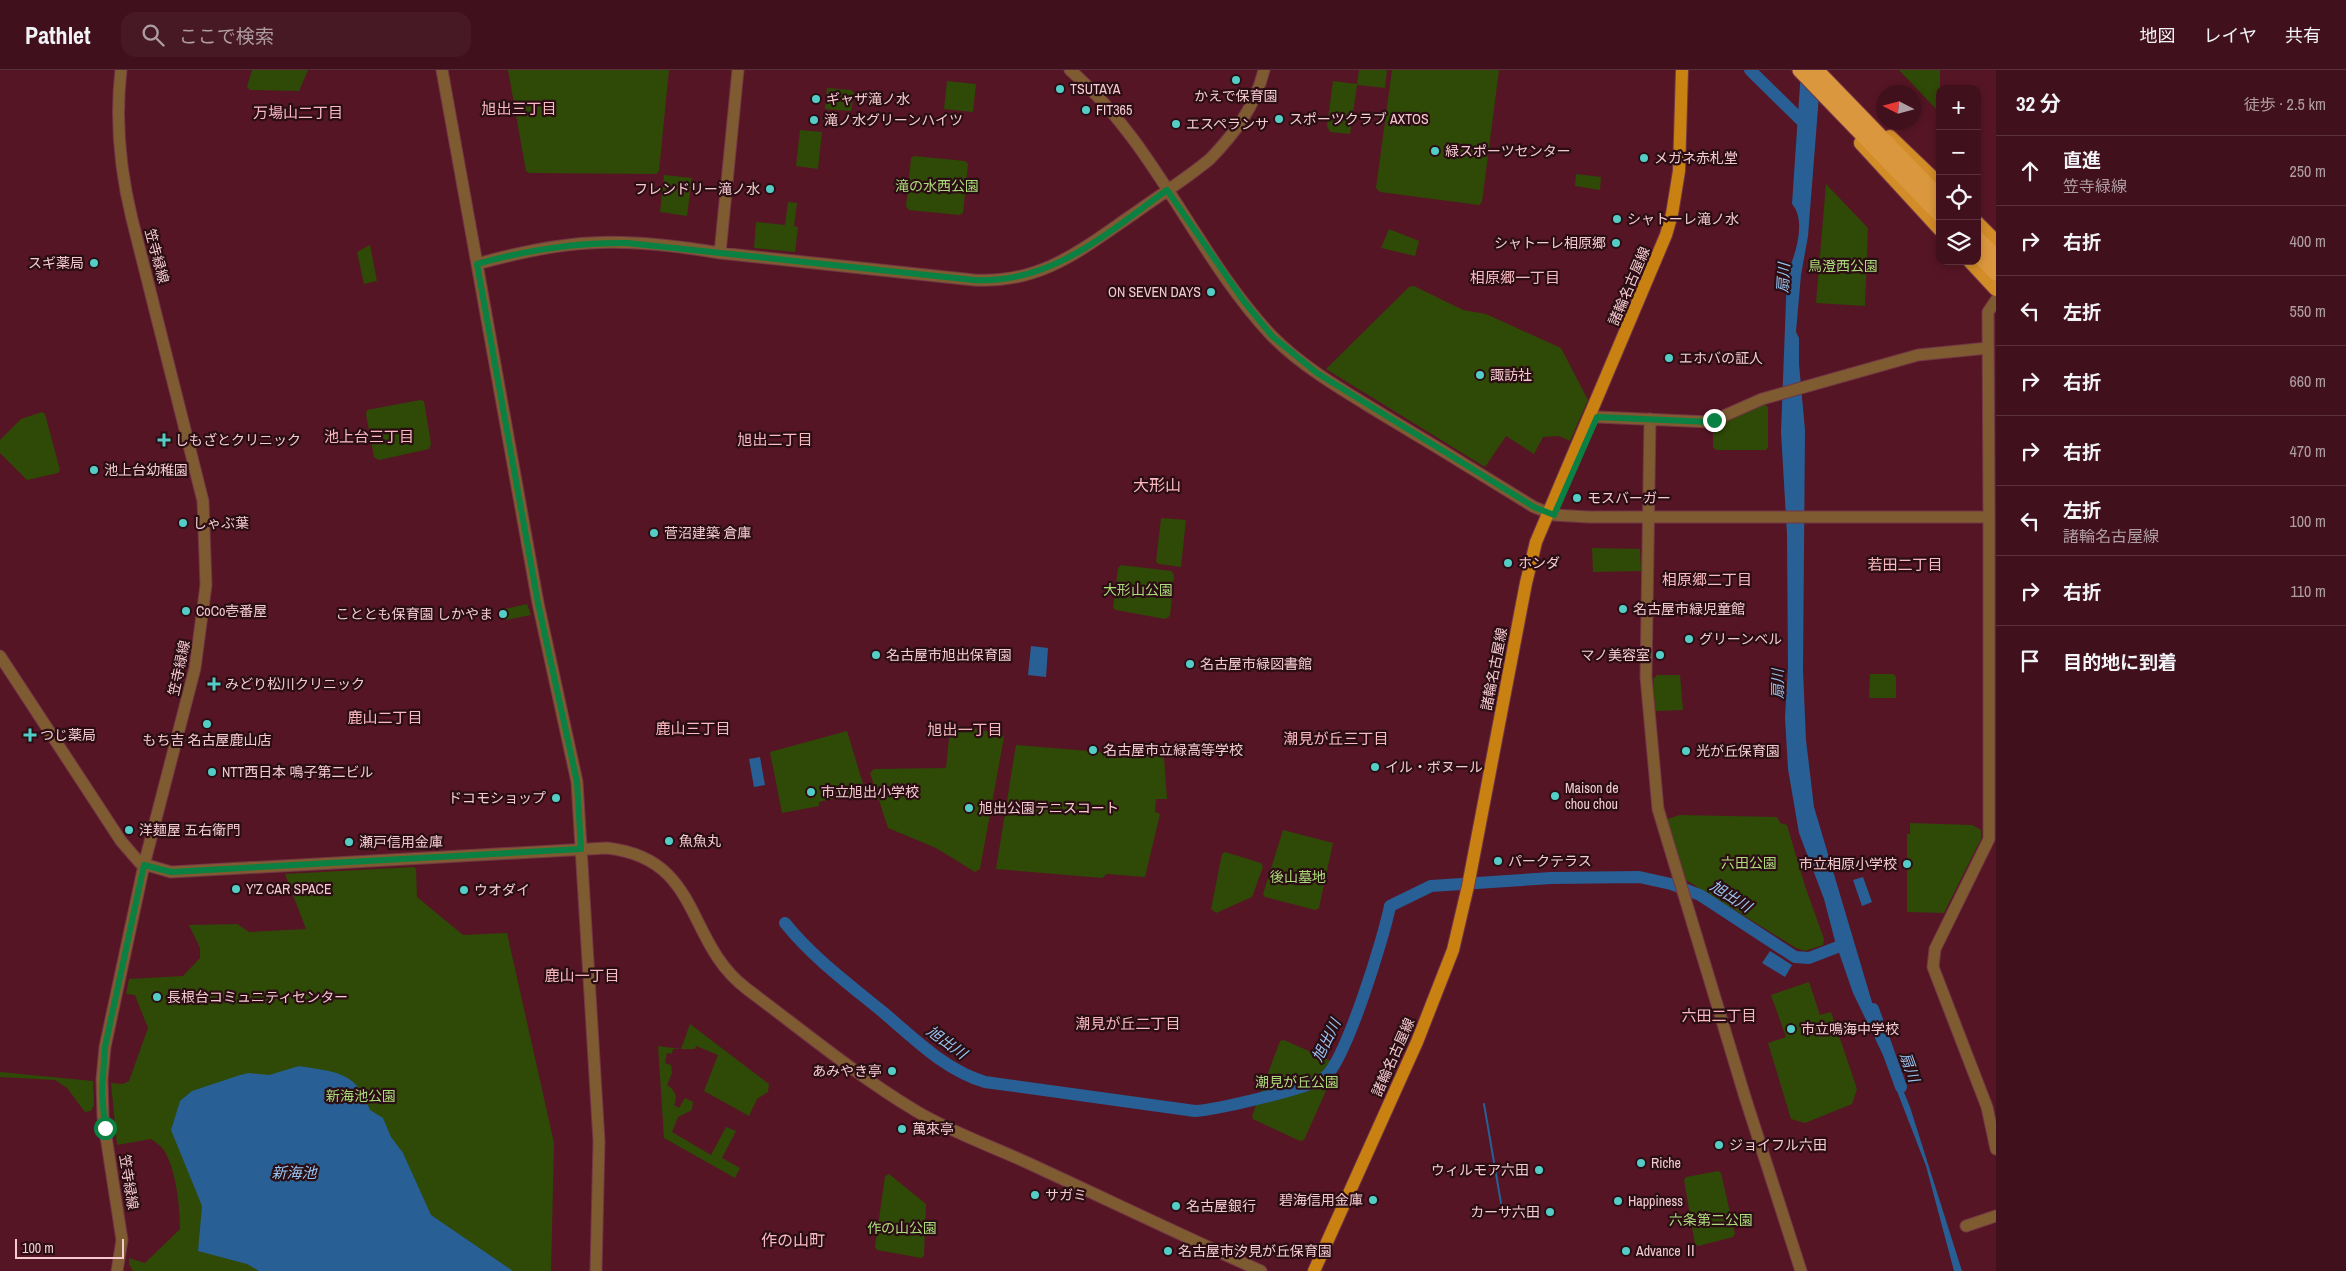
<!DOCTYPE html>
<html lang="ja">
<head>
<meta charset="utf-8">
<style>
  body { margin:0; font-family:"Archivo Narrow","Noto Sans JP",sans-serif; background:#471925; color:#f1f3f6 }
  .controls { position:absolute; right:15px; top:15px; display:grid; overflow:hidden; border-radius:10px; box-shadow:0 2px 8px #0003 }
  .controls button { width:45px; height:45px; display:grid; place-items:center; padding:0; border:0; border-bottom:1px solid #59303b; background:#40101c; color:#f1f3f6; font:25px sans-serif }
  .compass { position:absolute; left:1876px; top:15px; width:45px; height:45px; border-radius:50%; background:#40101c; box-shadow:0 2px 8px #0003; rotate:276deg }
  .scale { position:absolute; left:15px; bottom:12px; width:109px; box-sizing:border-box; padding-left:5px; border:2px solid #f4cacf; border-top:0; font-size:14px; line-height:18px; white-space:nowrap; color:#f4cacf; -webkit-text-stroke:4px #2a0e13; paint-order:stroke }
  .stop { position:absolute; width:15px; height:15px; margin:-11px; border:4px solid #0b8043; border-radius:50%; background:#fff }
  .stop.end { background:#0b8043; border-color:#fff; box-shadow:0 1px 5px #0008 }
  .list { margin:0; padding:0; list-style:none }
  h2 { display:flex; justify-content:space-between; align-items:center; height:65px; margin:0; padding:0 20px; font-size:21px }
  h2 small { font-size:16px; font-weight:400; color:#ae9da3 }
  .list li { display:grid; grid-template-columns:32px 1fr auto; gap:15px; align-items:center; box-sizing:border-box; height:70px; padding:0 20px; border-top:1px solid #59303b }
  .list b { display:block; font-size:19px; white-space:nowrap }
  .list p { margin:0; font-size:16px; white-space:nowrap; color:#ae9da3 }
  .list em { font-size:16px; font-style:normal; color:#ae9da3 }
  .icon { flex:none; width:28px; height:28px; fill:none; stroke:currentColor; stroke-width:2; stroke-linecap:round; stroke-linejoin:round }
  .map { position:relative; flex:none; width:1996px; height:1201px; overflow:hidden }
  header { display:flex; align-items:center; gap:30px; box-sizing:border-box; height:70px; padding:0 25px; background:#40101c; border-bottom:1px solid #59303b }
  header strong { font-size:24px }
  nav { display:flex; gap:28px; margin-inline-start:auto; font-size:18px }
  .search { width:350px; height:45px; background:#471925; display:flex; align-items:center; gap:12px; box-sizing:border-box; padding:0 18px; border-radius:15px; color:#ae9da3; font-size:19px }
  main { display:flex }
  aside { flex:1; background:#40101c }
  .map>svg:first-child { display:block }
  .green { fill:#2f4907 }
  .water { fill:#285f94 }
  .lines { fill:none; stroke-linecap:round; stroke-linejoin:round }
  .stream { stroke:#285f94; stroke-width:2 }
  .river { stroke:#285f94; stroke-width:12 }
  .tertiary-casing { stroke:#723644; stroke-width:13 }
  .primary-casing { stroke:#723644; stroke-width:14 }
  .trunk-casing { stroke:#723644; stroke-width:16 }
  .motorway-casing { stroke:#723644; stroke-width:17 }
  .tertiary { stroke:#7e5b31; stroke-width:11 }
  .primary { stroke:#c98212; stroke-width:12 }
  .trunk { stroke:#d28c28; stroke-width:14 }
  .motorway { stroke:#db973d; stroke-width:15 }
  .route { stroke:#0b8043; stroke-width:6 }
  .poi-dot { fill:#54cdc7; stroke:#2a0e13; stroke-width:2 }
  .labels { text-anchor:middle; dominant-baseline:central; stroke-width:4.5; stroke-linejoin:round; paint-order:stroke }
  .poi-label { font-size:14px; fill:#f4cacf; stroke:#2a0e13; text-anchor:start }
  .park-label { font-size:14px; fill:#acdb7b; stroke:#2a0e13 }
  .street-label { font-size:14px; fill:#f4cacf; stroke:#2a0e13 }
  .neighbourhood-label { font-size:15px; fill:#fbb9c1; stroke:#2a0e13 }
  .water-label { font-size:15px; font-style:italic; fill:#99c5f3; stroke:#2a0e13 }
  .quarter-label { font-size:16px; fill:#fbb9c1; stroke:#2a0e13 }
</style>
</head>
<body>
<header>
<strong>Pathlet</strong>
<div class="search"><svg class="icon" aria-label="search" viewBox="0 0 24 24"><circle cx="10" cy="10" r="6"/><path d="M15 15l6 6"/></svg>ここで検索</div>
<nav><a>地図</a><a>レイヤ</a><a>共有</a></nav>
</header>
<main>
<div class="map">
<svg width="1996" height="1201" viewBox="0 0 1996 1201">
  <rect width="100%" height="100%" fill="#561525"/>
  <path class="green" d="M252,0h56l-9,21 -49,-1 -3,-3z
    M508,0h161l-10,101 -3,3 -127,-1 -3,-2z
    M1359,0h28l-2,18 -28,-3 -7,49 -20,-2 -3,-6 6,-45 24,3z
    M1392,0h107l-17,132 -3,3 -99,-13 -4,-4z
    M1899,0h41v36l-5,2z
    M947,11l29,3 -3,28 -29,-3z
    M827,18l24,2 3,3 -3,18 -26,-2z
    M800,60l22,2 -4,37 -22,-3z
    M914,86l51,5 3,3 -5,49 -4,2 -50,-5 -3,-4 5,-48z
    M1576,104l25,3 -1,13 -25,-4z
    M664,105l28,3 -5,38 -27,-4z
    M1826,114l42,44 -3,78 -49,-3z
    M788,132l9,1 -3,23 4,1 -3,25 -41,-4 2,-26 29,3z
    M1389,159l30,12 -4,15 -34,-8z
    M370,175l7,36 -13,3 -7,-32z
    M1414,216l49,24 23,4 75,34 27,52 -18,41 -11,-5 -16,1 -9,17 -28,-18 -21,31 -159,-98 83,-82z
    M420,330l4,1 7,43 -2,5 -50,11 -5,-3 -8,-43 1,-4z
    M1763,333l5,4v40l-2,3h-50l-3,-3v-21z
    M42,342l3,2 15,56 -2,3 -31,7 -27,-27v-13l21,-21z
    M1161,448l25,2 -5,47 -22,-3 -3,-2z
    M1592,478l48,1 1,22 -48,1z
    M1121,495l50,6 3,4 -4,41 -5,3 -49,-9 -3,-2 5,-40z
    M527,534l4,11 -25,5 -2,-11z
    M1870,604h23l3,3v21h-27z
    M1657,605h23l3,35 -28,1 -2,-32z
    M952,655l50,9 2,3 -24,132 -5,3 -39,-24 -48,-20 -18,-55 4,-4 72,-1 4,-40z
    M847,661l17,56 -8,2 1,4 -38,9v4l-37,7 -12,-61z
    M1016,675l148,12 3,42h-11l-1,13 5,2 -15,63 -38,-3 -5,4 -106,-9z
    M1680,745l97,2 3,6 7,2 18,61 19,53 -1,6 -18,6 -9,-3 -110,-68 -19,-61z
    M1910,753l62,2 9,5v9l-37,74 -37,-1v-78h3z
    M1283,760l50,13 -14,65 -4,2 -50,-13 -2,-3z
    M1225,782l36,11 2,4 -11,30 -36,16 -5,-4 11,-55z
    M414,797l2,2 1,28 46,38 44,-2 47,210 -3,128h-418l-4,-7v-6l16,5 35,-34c0,-22 -4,-62 -17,-80 -3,-4 -8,-7 -12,-10l-34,6 -6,-62 12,1 6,-3 19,-53 -13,-33 -9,-1 3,-15 54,-3 17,-18v-10l-11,-23 48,-1 12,8 57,-3 -21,-55z
    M1809,912l11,33 11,-3 26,77 -5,15 -47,19 -14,-4 -23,-76 18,-6 -15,-42z
    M690,954l79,60 -1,8 -11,7 -8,17 -45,-25 14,-36 -22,-9 -1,3h-22l-1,5 -5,-1 -2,10 6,2 1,8 -5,12c8,5 11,12 7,20l5,3 6,-10 8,4 -1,8 -14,7 -6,15 39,23 15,-28 10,4 -14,27 18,10 -5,10 -71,-40 -6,-92 23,3z
    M1284,970l54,24 -34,76 -4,1 -47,-22 -1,-3 28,-75z
    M0,1002l93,9 1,24 -3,6 -6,1 -18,-24 -12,-8 -55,-3z
    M1718,1101l3,2 14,61 -2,3 -35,9 -3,-2 -11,-64 2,-3z
    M889,1104l37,30 -2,52 -3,2 -44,-8 -2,-3 10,-71z"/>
  <path class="water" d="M1801,0h20l-13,166 -7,39 -5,57 3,6v26l6,66 -2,240 3,70 8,67 71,239 25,61 52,164h-8l-28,-105 -43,-111 -30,-62 -18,-52 -11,-42 -25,-66 -11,-64 -3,-52 3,-49 -1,-134 -6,-102 6,-158c8,-18 20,-53 5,-70z
    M1031,576l17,2 -2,29 -18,-2z
    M760,687l5,28 -11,2 -5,-28z
    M1863,807l9,25 -10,4 -9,-26z
    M1770,881l22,14 -7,12 -23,-14z
    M299,996c36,6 58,5 71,44l13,8 8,19 12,16 28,62 82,56h-254l-12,-7 -49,-13 4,-45 -31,-76 9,-29 12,-10 48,-16 9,-2 20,2z"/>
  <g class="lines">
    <path class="stream" d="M1484,1034l17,99"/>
    <path class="river" d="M1750,0l57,56
      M785,853c28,35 65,62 99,90 32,27 61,57 101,69l210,29c20,-1 116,-23 130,-34 21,-17 59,-140 65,-171l41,-20 120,-8 88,-1 32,7 29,11 95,62 14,1 39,-15
      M1873,939l28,78"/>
    <g class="tertiary-casing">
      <path id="tertiary" d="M442,0l35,194c36,-10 75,-19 113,-21 42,-3 88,3 130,10l18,-183
        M1070,0c84,71 126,185 201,265 32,33 75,57 114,81 50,30 99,60 149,91l20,8 35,2h400l-1,-205 8,-12
        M720,183l254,27c68,4 108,-31 161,-67 25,-18 51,-34 75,-54 25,-26 45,-52 54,-89
        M477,194l61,339 39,179 22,359 -3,130
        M1597,347l113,5 52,-23 156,-44 70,-7
        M1650,349l-4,258 12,132 87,288 56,174
        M1989,447v322l-54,110 -2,18 54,140 9,42
        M0,586l121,185 19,22 31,9 436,-24c96,11 77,94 140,141 55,41 109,86 169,122 35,21 75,35 112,52 78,36 155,73 233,108
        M1966,1156l30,-10
        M117,1201l5,-31 -19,-123 -1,-38 3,-32 39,-182 51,-197 11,-83 -3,-84 -71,-282c-12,-49 -17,-98 -11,-149"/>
    </g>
    <g class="primary-casing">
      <path id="primary" d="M1314,1201l103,-229 36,-92 15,-64 58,-303 10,-41 130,-307 6,-21 7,-43 3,-101"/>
    </g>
    <g class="trunk-casing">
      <path id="trunk" d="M1890,67l50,48
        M1861,73l79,86
        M1977,153l19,19
        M1970,191l26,28"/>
    </g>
    <g class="motorway-casing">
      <path id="motorway" d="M1800,0l140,145
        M1816,0l124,128
        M1977,168l19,19
        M1977,184l19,19"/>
    </g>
    <use href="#tertiary" class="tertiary"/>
    <use href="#primary" class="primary"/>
    <use href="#trunk" class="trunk"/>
    <use href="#motorway" class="motorway"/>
  </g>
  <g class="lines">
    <path class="route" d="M105,1058l-3,-36 3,-45 39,-182 27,7 410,-23 -4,-67 -39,-179 -61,-339c50,-14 99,-22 150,-21l347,37c78,4 133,-47 193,-90l76,110 29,36 45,37 217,134 20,8 43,-98 113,5 4,-2"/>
  </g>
  <g class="poi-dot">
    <circle cx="1236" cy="10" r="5"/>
    <circle cx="1060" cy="19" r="5"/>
    <circle cx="816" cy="29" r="5"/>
    <circle cx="1086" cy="40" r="5"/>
    <circle cx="1279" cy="49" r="5"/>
    <circle cx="814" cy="50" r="5"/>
    <circle cx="1176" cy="54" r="5"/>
    <circle cx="1435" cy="81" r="5"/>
    <circle cx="1644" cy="88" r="5"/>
    <circle cx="770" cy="119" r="5"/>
    <circle cx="1617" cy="149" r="5"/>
    <circle cx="1616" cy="173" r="5"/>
    <circle cx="94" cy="193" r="5"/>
    <circle cx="1211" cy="222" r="5"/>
    <circle cx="1669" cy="288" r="5"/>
    <circle cx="1480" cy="305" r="5"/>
    <path d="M161.5 362.5h5v5h5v5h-5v5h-5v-5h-5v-5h5z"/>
    <circle cx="94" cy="400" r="5"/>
    <circle cx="1577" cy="428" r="5"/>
    <circle cx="183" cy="453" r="5"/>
    <circle cx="654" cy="463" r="5"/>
    <circle cx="1508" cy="493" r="5"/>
    <circle cx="1623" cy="539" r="5"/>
    <circle cx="186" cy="541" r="5"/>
    <circle cx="503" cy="544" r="5"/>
    <circle cx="1689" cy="569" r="5"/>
    <circle cx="876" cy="585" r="5"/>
    <circle cx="1660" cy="585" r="5"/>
    <circle cx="1190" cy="594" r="5"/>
    <path d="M211.5 606.5h5v5h5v5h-5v5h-5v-5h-5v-5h5z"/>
    <circle cx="207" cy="654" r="5"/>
    <path d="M27.5 657.5h5v5h5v5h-5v5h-5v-5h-5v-5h5z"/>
    <circle cx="1093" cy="680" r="5"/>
    <circle cx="1686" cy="681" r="5"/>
    <circle cx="1375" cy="697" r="5"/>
    <circle cx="212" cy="702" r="5"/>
    <circle cx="811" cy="722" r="5"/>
    <circle cx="1555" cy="726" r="5"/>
    <circle cx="556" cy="728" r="5"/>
    <circle cx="969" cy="738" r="5"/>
    <circle cx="129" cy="760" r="5"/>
    <circle cx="669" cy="771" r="5"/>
    <circle cx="349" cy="772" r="5"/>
    <circle cx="1498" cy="791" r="5"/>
    <circle cx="1907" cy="794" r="5"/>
    <circle cx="236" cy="819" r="5"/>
    <circle cx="464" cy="820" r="5"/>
    <circle cx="157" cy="927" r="5"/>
    <circle cx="1791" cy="959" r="5"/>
    <circle cx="892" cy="1001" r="5"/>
    <circle cx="902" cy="1059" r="5"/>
    <circle cx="1719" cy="1075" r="5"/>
    <circle cx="1641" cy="1093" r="5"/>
    <circle cx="1539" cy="1100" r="5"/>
    <circle cx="1035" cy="1125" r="5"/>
    <circle cx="1373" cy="1130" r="5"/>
    <circle cx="1618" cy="1131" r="5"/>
    <circle cx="1176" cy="1136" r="5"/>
    <circle cx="1550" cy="1142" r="5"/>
    <circle cx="1168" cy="1181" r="5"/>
    <circle cx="1626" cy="1181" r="5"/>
  </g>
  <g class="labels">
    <g class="poi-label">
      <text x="1070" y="19">TSUTAYA</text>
      <text x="1236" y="26" text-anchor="middle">かえで保育園</text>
      <text x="826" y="29">ギャザ滝ノ水</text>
      <text x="1096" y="40">FIT365</text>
      <text x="1289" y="49">スポーツクラブ AXTOS</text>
      <text x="824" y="50">滝ノ水グリーンハイツ</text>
      <text x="1186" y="54">エスペランサ</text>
      <text x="1445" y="81">緑スポーツセンター</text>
      <text x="1654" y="88">メガネ赤札堂</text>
      <text x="760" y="119" text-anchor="end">フレンドリー滝ノ水</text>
      <text x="1627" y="149">シャトーレ滝ノ水</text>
      <text x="1606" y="173" text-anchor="end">シャトーレ相原郷</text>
      <text x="84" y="193" text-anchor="end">スギ薬局</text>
      <text x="1201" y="222" text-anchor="end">ON SEVEN DAYS</text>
      <text x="1679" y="288">エホバの証人</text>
      <text x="1490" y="305">諏訪社</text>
      <text x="175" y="370">しもざとクリニック</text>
      <text x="104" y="400">池上台幼稚園</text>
      <text x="1587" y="428">モスバーガー</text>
      <text x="193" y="453">しゃぶ葉</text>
      <text x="664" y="463">菅沼建築 倉庫</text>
      <text x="1518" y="493">ホンダ</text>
      <text x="1633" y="539">名古屋市緑児童館</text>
      <text x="196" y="541">CoCo壱番屋</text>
      <text x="493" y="544" text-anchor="end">こととも保育園 しかやま</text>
      <text x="1699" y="569">グリーンベル</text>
      <text x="886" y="585">名古屋市旭出保育園</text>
      <text x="1650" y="585" text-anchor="end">マノ美容室</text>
      <text x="1200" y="594">名古屋市緑図書館</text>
      <text x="225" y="614">みどり松川クリニック</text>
      <text x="40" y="665">つじ薬局</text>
      <text x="207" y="670" text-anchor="middle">もち吉 名古屋鹿山店</text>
      <text x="1103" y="680">名古屋市立緑高等学校</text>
      <text x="1696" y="681">光が丘保育園</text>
      <text x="1385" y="697">イル・ボヌール</text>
      <text x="222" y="702">NTT西日本 鳴子第二ビル</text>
      <text x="1565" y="718">Maison de<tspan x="1565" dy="16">chou chou</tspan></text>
      <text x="821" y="722">市立旭出小学校</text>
      <text x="546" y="728" text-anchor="end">ドコモショップ</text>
      <text x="979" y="738">旭出公園テニスコート</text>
      <text x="139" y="760">洋麺屋 五右衛門</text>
      <text x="679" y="771">魚魚丸</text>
      <text x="359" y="772">瀬戸信用金庫</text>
      <text x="1508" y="791">パークテラス</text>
      <text x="1897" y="794" text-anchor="end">市立相原小学校</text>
      <text x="246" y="819">Y'Z CAR SPACE</text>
      <text x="474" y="820">ウオダイ</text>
      <text x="167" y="927">長根台コミュニティセンター</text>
      <text x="1801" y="959">市立鳴海中学校</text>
      <text x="882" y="1001" text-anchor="end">あみやき亭</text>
      <text x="912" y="1059">萬來亭</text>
      <text x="1729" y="1075">ジョイフル六田</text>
      <text x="1651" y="1093">Riche</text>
      <text x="1529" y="1100" text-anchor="end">ウィルモア六田</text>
      <text x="1045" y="1125">サガミ</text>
      <text x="1363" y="1130" text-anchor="end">碧海信用金庫</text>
      <text x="1628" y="1131">Happiness</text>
      <text x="1186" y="1136">名古屋銀行</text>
      <text x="1540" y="1142" text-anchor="end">カーサ六田</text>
      <text x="1178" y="1181">名古屋市汐見が丘保育園</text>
      <text x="1636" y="1181">Advance Ⅱ</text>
    </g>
    <g class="park-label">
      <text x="937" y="116">滝の水西公園</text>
      <text x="1843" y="196">鳥澄西公園</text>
      <text x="1138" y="520">大形山公園</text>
      <text x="1749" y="793">六田公園</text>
      <text x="1298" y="807">後山墓地</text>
      <text x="1297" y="1012">潮見が丘公園</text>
      <text x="361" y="1026">新海池公園</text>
      <text x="1711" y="1150">六条第二公園</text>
      <text x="902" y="1158">作の山公園</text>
    </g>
    <g class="street-label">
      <text transform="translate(157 186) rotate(75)">笠寺緑線</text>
      <text transform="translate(1629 216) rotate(-67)">諸輪名古屋線</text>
      <text transform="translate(179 598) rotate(-78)">笠寺緑線</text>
      <text transform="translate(1494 599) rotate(-79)">諸輪名古屋線</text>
      <text transform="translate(1393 987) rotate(-66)">諸輪名古屋線</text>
      <text transform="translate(129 1112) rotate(81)">笠寺緑線</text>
    </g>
    <g class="neighbourhood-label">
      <text x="519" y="38">旭出三丁目</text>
      <text x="298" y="42">万場山二丁目</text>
      <text x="1515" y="207">相原郷一丁目</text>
      <text x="369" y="366">池上台三丁目</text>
      <text x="775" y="369">旭出二丁目</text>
      <text x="1905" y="494">若田二丁目</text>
      <text x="1707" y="509">相原郷二丁目</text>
      <text x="385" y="647">鹿山二丁目</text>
      <text x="693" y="658">鹿山三丁目</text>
      <text x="965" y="659">旭出一丁目</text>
      <text x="1336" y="668">潮見が丘三丁目</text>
      <text x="582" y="905">鹿山一丁目</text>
      <text x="1719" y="945">六田二丁目</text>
      <text x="1128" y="953">潮見が丘二丁目</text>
    </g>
    <g class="water-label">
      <text transform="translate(1783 208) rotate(-87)">扇川</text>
      <text transform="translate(1777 614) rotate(-90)">扇川</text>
      <text transform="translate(1731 826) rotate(32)">旭出川</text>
      <text transform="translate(1326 970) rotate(-64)">旭出川</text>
      <text transform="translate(947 972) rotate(36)">旭出川</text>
      <text transform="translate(1910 997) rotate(70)">扇川</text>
      <text x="294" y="1102">新海池</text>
    </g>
    <g class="quarter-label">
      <text x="1157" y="415">大形山</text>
      <text x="793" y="1170">作の山町</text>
    </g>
  </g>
</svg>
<div class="controls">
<button>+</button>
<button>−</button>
<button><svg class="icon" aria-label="locate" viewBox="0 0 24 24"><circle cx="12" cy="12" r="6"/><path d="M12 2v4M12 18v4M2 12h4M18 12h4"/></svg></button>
<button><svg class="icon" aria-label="layers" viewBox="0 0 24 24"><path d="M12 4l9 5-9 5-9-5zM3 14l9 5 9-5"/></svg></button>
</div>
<svg class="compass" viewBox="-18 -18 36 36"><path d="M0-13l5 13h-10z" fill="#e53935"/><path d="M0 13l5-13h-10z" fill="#ae9da3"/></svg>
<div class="scale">100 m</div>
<div class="stop" style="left:105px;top:1058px"></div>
<div class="stop end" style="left:1714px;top:350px"></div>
</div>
<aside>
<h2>32 分<small>徒歩 · 2.5 km</small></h2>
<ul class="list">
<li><svg class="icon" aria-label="ahead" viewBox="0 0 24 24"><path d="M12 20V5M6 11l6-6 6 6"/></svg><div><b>直進</b><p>笠寺緑線</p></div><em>250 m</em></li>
<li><svg class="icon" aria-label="right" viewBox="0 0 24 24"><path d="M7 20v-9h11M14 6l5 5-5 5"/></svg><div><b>右折</b></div><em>400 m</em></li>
<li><svg class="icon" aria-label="left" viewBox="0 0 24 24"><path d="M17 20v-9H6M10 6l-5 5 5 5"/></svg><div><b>左折</b></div><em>550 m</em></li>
<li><svg class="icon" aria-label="right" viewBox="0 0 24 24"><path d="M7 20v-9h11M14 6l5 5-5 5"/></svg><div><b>右折</b></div><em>660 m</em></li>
<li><svg class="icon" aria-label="right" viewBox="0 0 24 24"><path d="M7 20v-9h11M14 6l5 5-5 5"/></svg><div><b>右折</b></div><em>470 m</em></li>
<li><svg class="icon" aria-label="left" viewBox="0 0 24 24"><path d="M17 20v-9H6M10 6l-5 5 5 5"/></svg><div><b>左折</b><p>諸輪名古屋線</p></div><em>100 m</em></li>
<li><svg class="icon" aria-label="right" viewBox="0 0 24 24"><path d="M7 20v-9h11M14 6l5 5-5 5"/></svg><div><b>右折</b></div><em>110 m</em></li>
<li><svg class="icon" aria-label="arrive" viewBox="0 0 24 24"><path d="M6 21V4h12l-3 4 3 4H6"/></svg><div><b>目的地に到着</b></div></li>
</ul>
</aside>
</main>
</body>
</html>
